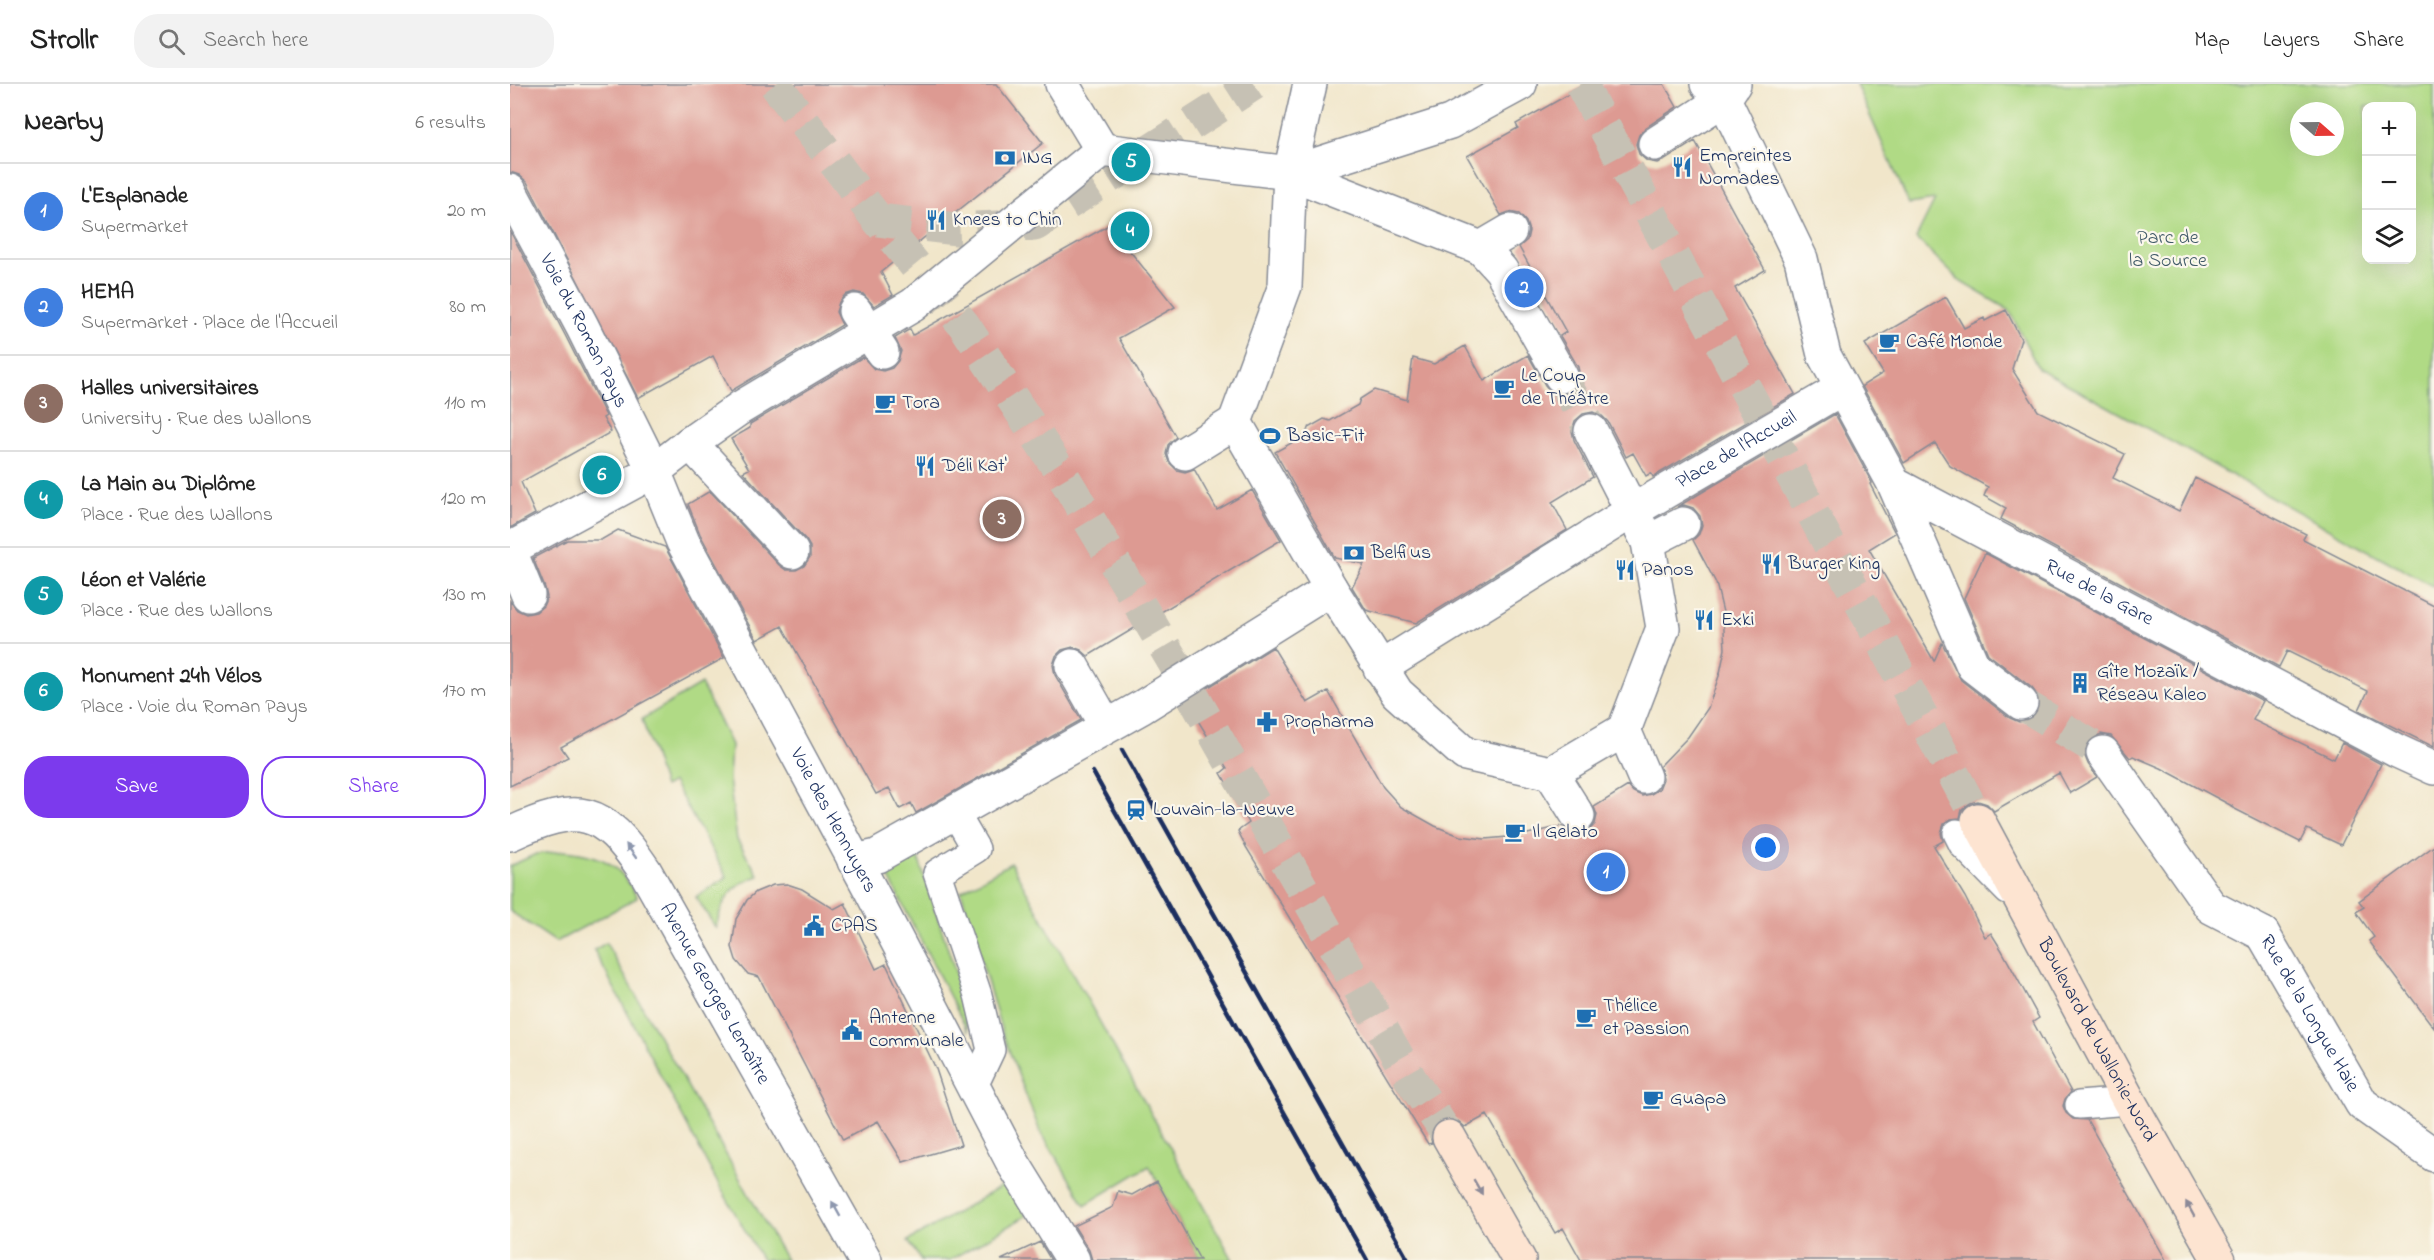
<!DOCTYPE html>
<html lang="en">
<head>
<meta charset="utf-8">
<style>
  body { margin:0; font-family:"Indie Flower",sans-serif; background:#f2f2f2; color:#222 }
  .controls { position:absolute; right:18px; top:18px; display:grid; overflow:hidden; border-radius:12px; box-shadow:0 6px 24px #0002 }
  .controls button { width:54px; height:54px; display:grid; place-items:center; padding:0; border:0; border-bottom:2px solid #e0e0e0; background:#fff; color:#222; font:30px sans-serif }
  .compass { position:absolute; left:1780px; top:18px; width:54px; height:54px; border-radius:50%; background:#fff; box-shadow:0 6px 24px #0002; rotate:110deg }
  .you { position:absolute; left:1256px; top:764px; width:21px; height:21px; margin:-15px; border:4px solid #fff; border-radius:50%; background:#1a73e8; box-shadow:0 0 0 9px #1a73e833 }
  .badge { display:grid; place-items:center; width:39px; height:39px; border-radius:50%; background:#7c3aed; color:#fff; font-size:20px; font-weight:700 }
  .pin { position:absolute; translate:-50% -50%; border:3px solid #fff; box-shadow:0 2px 6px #0006 }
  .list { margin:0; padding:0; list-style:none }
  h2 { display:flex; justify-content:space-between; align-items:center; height:78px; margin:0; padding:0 24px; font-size:26px }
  h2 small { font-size:20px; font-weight:400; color:#767676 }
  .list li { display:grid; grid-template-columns:39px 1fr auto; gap:18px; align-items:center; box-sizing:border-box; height:96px; padding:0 24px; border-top:2px solid #e0e0e0 }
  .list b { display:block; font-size:22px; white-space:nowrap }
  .list p { margin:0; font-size:20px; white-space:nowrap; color:#767676 }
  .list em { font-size:20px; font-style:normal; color:#767676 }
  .actions { display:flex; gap:12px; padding:18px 24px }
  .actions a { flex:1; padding:14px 0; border:2px solid #7c3aed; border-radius:24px; text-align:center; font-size:21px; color:#7c3aed }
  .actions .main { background:#7c3aed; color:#fff }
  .icon { flex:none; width:33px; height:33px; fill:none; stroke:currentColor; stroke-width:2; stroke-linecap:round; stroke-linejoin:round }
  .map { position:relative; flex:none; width:1924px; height:1176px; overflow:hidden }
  header { display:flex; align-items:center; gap:36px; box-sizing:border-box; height:84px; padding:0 30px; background:#fff; border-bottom:2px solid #e0e0e0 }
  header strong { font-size:28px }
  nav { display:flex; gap:33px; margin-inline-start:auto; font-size:21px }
  .search { width:420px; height:54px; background:#f2f2f2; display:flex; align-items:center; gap:15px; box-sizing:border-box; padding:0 21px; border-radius:24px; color:#767676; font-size:22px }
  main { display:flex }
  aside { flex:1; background:#fff }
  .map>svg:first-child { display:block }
  .green { fill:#b0da85; stroke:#668472; stroke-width:1.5; fill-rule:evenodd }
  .building { fill:#dd9a92 }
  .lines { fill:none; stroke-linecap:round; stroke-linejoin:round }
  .pedestrian-tunnel { stroke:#c6c1b4; stroke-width:33; stroke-dasharray:33 16; stroke-linecap:butt }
  .secondary-tunnel { stroke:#c6c1b4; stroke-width:33; stroke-dasharray:33 16; stroke-linecap:butt }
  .service-casing { stroke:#868a94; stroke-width:30 }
  .pedestrian-casing { stroke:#868a94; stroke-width:36 }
  .minor-casing { stroke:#868a94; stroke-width:36 }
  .tertiary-casing { stroke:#868a94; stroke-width:36 }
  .secondary-casing { stroke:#868a94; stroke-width:36 }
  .service { stroke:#fff; stroke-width:27 }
  .pedestrian { stroke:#fff; stroke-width:33 }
  .minor { stroke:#fff; stroke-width:33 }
  .tertiary { stroke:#fff; stroke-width:33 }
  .secondary { stroke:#fde4d1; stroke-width:33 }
  .rail { stroke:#1b2f5e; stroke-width:4.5 }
  .oneway { fill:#8d97ae }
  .oneway2 { fill:#8c8a98 }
  .labels { text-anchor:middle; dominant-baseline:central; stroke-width:4.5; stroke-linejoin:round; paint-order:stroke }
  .poi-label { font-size:20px; fill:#1b2f5e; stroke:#fbf7ec; text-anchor:start }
  .park-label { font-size:20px; fill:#405a68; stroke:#fbf7ec }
  .street-label { font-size:20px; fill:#1b2f5e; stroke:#fbf7ec }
</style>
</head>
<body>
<header>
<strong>Strollr</strong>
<div class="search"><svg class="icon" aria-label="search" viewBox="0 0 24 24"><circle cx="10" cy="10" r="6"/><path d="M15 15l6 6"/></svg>Search here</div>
<nav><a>Map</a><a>Layers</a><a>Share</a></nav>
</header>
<main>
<aside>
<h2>Nearby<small>6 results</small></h2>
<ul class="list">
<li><span class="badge" style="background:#3f7fe0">1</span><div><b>L'Esplanade</b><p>Supermarket</p></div><em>20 m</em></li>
<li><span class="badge" style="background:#3f7fe0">2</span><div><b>HEMA</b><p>Supermarket · Place de l'Accueil</p></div><em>80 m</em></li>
<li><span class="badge" style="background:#8d6e63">3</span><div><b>Halles universitaires</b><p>University · Rue des Wallons</p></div><em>110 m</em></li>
<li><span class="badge" style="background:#0f9aa8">4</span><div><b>La Main au Diplôme</b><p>Place · Rue des Wallons</p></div><em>120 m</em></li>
<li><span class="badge" style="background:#0f9aa8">5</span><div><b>Léon et Valérie</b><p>Place · Rue des Wallons</p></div><em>130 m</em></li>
<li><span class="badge" style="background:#0f9aa8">6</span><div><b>Monument 24h Vélos</b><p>Place · Voie du Roman Pays</p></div><em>170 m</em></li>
</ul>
<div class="actions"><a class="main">Save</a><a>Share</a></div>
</aside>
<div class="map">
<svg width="1924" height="1176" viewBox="0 0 1924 1176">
  <rect width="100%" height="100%" fill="#fbf7ec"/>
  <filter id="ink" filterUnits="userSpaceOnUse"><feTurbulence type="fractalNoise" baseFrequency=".0167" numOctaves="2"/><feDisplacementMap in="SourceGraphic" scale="12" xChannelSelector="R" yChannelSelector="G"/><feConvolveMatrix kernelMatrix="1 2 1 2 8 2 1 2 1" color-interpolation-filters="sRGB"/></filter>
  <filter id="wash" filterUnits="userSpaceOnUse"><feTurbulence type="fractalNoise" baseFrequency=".008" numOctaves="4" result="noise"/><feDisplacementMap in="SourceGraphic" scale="24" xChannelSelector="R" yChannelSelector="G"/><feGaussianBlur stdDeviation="1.35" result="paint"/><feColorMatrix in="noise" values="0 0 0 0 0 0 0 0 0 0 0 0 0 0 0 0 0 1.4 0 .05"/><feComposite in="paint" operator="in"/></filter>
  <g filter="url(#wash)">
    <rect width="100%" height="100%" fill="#f1e6ca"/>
    <path class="green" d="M1346,0h578v503l-396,-219 -29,-58 -48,-28 -45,-44 19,-38 -26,4zM1902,22v154h-46v-154zM1789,27h36v36h-36z
      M191,600l30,61 -2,34 8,61 22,36c-28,7 -38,26 -43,52l-20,-31 31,-20 -54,-95 -9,5 -22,-68z
      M405,764l47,144 6,40 -85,-166z
      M56,767c36,4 55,13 71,47l-81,44 -46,-31v-45l26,-12z
      M501,779l222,397h-33l-51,-94 -64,39 -46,-76 -37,-97 -41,-141z
      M96,859l180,317h-24l-46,-80 -122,-230z
      M499,1098l17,34 -76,44h-29l-13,-19z"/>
    <g id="blocks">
      <path class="building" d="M0,0h486l47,59 -162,129 12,23 -19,11 -11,-12 -9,-2 -9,3 -6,7 -3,10 6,13 -111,66 -18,-35 -75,42 -111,-216 -8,-7 -9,-3z
        M1077,0h77l13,23 -32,21 -6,7 -3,9 3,10 8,7 10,2 8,-3 30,-19 70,129 -30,18 60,106 -142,83 -2,-4 -5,3 -13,-23 -7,4 -18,-35 -6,-6 -9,-4 -10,2 -8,7 -3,10 2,9 19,37 -41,25 15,28 -151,93 -50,-13 -14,-23 12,-23 -29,-6 -60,-106 31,-17 2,-7 16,-9 6,2 28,-16 2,-6 14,-9 33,10 6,-42 21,6 31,-18 19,35 44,-26 17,30 6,7 10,3 10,-3 6,-6 3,-9 -2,-10 -18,-31 6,-4 -47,-85 8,-7 2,-9 -3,-9 -7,-8 -10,-2 -8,3 -34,-59 51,-28 -2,-4z
        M599,141l66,82 -56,31 57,99 -8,8 -2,9 3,8 8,8 8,2 9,-3 23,41 35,-20 29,50 -193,116 -7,-6 -8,-3 -11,3 -6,6 -3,9 2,10 26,45 -165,93 -5,-10 -11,6 -11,-21 -13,6 -94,-168 -25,14 -57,-106 -12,-30 22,-13 69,74 7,5h10l8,-4 6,-9v-10l-4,-7 -63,-68 6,-3 -18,-30 19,-11v-4l113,-67 11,12 9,2 9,-3 6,-7 3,-10 -6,-13 15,-9 3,6z
        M0,147l55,104 41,81 -3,2 8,14 -90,50 14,32 -25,14z
        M1436,213l18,31 20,-10 1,3 21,-11 15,29 -9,30 26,42 87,43 -12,24 66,33 16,-33 111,56 -3,5 131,67v141l-75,-37 9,-19 -81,-40 -8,16 -278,-148 5,-11 -22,-12 4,-9 -38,-21 -15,-23 -31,20 -42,-77 21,-13 -18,-29z
        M1325,330l37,69 -2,1 25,49 -26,16 65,112 8,-18 19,37 49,38 9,4 10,-2 7,-6 3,-8 -1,-10 -6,-8 -44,-34 -24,-56 21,-45 278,148 -10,19 81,39 8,-16 39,21 -40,81 -34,-16 -7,13 -69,-35 1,-1 -71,-38 -28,-12 -3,2 -19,-22 -10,-2 -9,4 -6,8 -2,8 4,10 9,13 -27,16 -11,-20 -65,38 -7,-7 -9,-3 -8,2 -8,7 -2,8 -9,1 -7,5 -3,9 2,8 -9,5 31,51 20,40 6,-4 10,16 38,69 -6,4 38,70 -6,7 -2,7 3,7 7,6 14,1 79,140h-585l-18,-32 -8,5 -68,-118 -22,12 -7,-6 -8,-3 -10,2 -7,8 -3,8 2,7 -4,1 -182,-297 -8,-16 11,-8 -28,-50 6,-5 -41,-67 87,-54 34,56 21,-12 55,96 18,20 34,19 25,10 25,3 34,-3 43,-10 8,7 9,2 8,-3 8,-8 2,-9 -3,-8 34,-21 5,6 9,4 9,-2 8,-5 4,-10 -3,-13 28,-29 20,-29 12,-35 5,-24 -2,-37 -7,-29 -23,-43 6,-6 3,-9 -2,-9 -7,-8 -9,-3 -7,2z
        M108,446l47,17 59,111 -163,89 7,10 -58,29v-185l7,9 9,4 10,-2 7,-6 4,-9 -2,-9 -12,-30 34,-18h34z
        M1924,762v182l-65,-87 5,-4 -18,-25 8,-5 -5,-6z
        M277,800l15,5 32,20 11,-6 31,66 10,-5 50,105 25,76 -58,17 -25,-41 -35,19 -84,-163 -11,-3 -12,-14 -4,-13 4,-28 11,-19 9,-8 17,-7z
        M647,1097l43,79h-108l-3,-10 -15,-24 39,-19 5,-16 14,4z
        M530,1158l11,18h-50z"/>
    </g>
  </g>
  <g filter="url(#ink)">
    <use href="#blocks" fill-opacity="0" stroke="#868a94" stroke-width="1.5"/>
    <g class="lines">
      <path class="pedestrian-tunnel" d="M1051,292l30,55
        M1511,619l82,50"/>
      <path class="secondary-tunnel" d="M265,0l103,136 86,105 98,149 115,194 233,410 39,59
        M1071,0l397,736
        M368,136l79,9 78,-4 219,-141"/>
      <g class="service-casing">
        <path id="service" d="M451,739l15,26 -39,24 41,122 13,55 -18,38
          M1447,749l6,12 45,46
          M1569,1021l50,-4"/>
      </g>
      <g class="pedestrian-casing">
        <g id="pedestrian">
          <path d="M552,0l40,66"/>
          <path id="s1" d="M1197,0l17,15 77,160 23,96 70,129 503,267 37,17"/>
          <path d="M1145,60l69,-45 10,-15"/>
          <path d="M780,89l191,75 20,22 60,106"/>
          <path d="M780,89l160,-51 70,-38"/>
          <path id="s2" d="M0,107l72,135 72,145 29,71 187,347 143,274 60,97"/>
          <path d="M971,164l29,-17"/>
          <path d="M345,227l27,41"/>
          <path d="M725,338l50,-136 5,-113"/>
          <path d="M180,359l102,109"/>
          <path d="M675,369l50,-31 96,167 66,104 68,61 86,19 73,-43 39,-102 -15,-86 -57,-111"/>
          <path d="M1384,400l79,182 48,37"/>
          <path d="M1138,458l35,-18"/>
          <path d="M0,465l144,-78 36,-28 50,-35 173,-103 189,-155 188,23 20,-89"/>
          <path d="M0,467l18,44"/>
          <path d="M562,582l34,60"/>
          <path id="s3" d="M870,584l254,-158 207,-121"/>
          <path d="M1114,646l20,47"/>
          <path d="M1593,669l108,154 52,27"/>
          <path d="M1041,689l27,43"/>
          <path d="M344,777l23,-5 265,-149 189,-118"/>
        </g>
      </g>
      <g class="minor-casing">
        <g id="minor">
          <path id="s4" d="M1753,850l99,170 72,51"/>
        </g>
      </g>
      <g class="tertiary-casing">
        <g id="tertiary">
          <path id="s5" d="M0,750c69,-32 92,-27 135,37l220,389"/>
        </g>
      </g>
      <g class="secondary-casing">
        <g id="secondary">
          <path id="s6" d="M1468,736l151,281 90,159"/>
          <path d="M939,1053l70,123"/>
        </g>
      </g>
      <use href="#service" class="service"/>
      <use href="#pedestrian" class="pedestrian"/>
      <use href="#minor" class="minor"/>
      <use href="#tertiary" class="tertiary"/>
      <use href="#secondary" class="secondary"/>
      <path class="rail" d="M612,666l286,510
        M583,688l274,488"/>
    </g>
    <defs><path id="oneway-solid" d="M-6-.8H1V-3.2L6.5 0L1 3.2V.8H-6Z" transform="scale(1.5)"/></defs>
    <g class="oneway">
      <use href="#oneway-solid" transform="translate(121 767) rotate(-126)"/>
      <use href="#oneway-solid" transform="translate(326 1125) rotate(-119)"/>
    </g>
    <g class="oneway2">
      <use href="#oneway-solid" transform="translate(968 1103) rotate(60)"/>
      <use href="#oneway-solid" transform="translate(1680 1125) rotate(-119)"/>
    </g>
  </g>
  <defs>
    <g id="bank-bare" transform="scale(1.62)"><path d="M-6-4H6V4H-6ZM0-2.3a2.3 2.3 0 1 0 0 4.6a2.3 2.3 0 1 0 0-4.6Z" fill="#1f6fb2" stroke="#fbf7ec" stroke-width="2.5" paint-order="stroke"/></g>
    <g id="restaurant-bare" transform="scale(1.62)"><path d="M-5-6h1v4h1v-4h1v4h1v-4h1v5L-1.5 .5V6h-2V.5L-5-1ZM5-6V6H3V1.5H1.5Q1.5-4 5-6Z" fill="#1f6fb2" stroke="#fbf7ec" stroke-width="2.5" paint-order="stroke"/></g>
    <g id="cafe-bare" transform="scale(1.62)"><path d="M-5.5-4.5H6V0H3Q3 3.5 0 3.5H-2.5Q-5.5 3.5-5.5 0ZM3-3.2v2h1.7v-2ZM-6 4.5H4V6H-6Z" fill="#1f6fb2" stroke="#fbf7ec" stroke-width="2.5" paint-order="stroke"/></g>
    <g id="stadium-bare" transform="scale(1.62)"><path d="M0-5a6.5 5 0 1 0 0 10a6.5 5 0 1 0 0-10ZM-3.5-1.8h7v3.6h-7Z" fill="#1f6fb2" stroke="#fbf7ec" stroke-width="2.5" paint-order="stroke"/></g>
    <g id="building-bare" transform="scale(1.62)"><path d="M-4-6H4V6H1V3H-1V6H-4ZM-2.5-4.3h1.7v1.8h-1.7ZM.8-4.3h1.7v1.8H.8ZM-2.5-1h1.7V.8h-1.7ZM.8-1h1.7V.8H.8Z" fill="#1f6fb2" stroke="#fbf7ec" stroke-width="2.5" paint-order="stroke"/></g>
    <g id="pharmacy-bare" transform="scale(1.62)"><path d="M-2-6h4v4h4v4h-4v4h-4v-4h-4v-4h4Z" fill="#1f6fb2" stroke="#fbf7ec" stroke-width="2.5" paint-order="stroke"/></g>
    <g id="station-bare" transform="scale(1.62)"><path d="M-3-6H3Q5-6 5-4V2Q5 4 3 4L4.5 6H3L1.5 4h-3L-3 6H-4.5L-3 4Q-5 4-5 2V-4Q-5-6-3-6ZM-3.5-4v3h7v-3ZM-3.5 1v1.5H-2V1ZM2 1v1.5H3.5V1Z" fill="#1f6fb2" stroke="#fbf7ec" stroke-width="2.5" paint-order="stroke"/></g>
    <g id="civic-bare" transform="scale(1.62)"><path d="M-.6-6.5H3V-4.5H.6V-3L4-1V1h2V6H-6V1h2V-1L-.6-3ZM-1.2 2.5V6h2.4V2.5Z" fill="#1f6fb2" stroke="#fbf7ec" stroke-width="2.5" paint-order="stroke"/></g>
  </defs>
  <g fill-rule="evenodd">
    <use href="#bank-bare" x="495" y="74"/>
    <use href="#restaurant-bare" x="1172" y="83"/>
    <use href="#restaurant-bare" x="426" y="136"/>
    <use href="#cafe-bare" x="1379" y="258"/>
    <use href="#cafe-bare" x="994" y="304"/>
    <use href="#cafe-bare" x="375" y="319"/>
    <use href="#stadium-bare" x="760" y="352"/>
    <use href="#restaurant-bare" x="415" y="382"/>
    <use href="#bank-bare" x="844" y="469"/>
    <use href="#restaurant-bare" x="1261" y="480"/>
    <use href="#restaurant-bare" x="1115" y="486"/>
    <use href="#restaurant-bare" x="1194" y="536"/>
    <use href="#building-bare" x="1570" y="599"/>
    <use href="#pharmacy-bare" x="757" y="638"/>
    <use href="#station-bare" x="626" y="726"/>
    <use href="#cafe-bare" x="1005" y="748"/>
    <use href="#civic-bare" x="304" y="842"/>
    <use href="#cafe-bare" x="1076" y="933"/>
    <use href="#civic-bare" x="342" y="946"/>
    <use href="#cafe-bare" x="1143" y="1015"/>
  </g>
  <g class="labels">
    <g class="poi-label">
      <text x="1189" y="72">Empreintes<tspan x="1189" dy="23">Nomades</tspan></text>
      <text x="512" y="74">ING</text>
      <text x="443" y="136">Knees to Chin</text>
      <text x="1396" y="258">Café Monde</text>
      <text x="1011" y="292">Le Coup<tspan x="1011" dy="23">de Théâtre</tspan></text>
      <text x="392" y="319">Tora</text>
      <text x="777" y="352">Basic-Fit</text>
      <text x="432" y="382">Déli Kat'</text>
      <text x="861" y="469">Belfius</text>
      <text x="1278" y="480">Burger King</text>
      <text x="1132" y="486">Panos</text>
      <text x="1211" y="536">Exki</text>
      <text x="1587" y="588">Gîte Mozaïk /<tspan x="1587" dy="23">Réseau Kaleo</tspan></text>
      <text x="774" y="638">Propharma</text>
      <text x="643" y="726">Louvain-la-Neuve</text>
      <text x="1022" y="748">Il Gelato</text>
      <text x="321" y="842">CPAS</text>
      <text x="1093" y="922">Thélice<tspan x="1093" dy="23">et Passion</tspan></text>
      <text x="359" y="934">Antenne<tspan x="359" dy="23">communale</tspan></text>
      <text x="1160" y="1015">Guapa</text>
    </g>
    <g class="park-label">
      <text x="1658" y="154">Parc de<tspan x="1658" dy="23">la Source</tspan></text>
    </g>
    <g class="street-label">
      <text stroke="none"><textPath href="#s2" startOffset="158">Voie du Roman Pays</textPath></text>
      <text stroke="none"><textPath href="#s3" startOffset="418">Place de l'Accueil</textPath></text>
      <text stroke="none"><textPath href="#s1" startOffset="678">Rue de la Gare</textPath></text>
      <text stroke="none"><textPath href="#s2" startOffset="708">Voie des Hennuyers</textPath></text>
      <text stroke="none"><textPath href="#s5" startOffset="303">Avenue Georges Lemaître</textPath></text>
      <text stroke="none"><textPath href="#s4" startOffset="92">Rue de la Longue Haie</textPath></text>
      <text stroke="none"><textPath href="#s6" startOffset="250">Boulevard de Wallonie-Nord</textPath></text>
    </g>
  </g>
</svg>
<div class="controls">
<button>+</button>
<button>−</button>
<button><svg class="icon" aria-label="layers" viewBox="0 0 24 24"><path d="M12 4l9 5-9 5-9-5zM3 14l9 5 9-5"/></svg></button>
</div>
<svg class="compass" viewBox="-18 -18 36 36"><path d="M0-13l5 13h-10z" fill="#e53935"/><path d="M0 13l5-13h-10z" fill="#767676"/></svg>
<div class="you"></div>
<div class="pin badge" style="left:1096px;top:788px;background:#3f7fe0">1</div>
<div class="pin badge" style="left:1014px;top:204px;background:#3f7fe0">2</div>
<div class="pin badge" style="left:492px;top:435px;background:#8d6e63">3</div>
<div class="pin badge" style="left:620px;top:147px;background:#0f9aa8">4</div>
<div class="pin badge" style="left:621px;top:78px;background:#0f9aa8">5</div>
<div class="pin badge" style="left:92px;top:391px;background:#0f9aa8">6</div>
</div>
</main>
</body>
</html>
